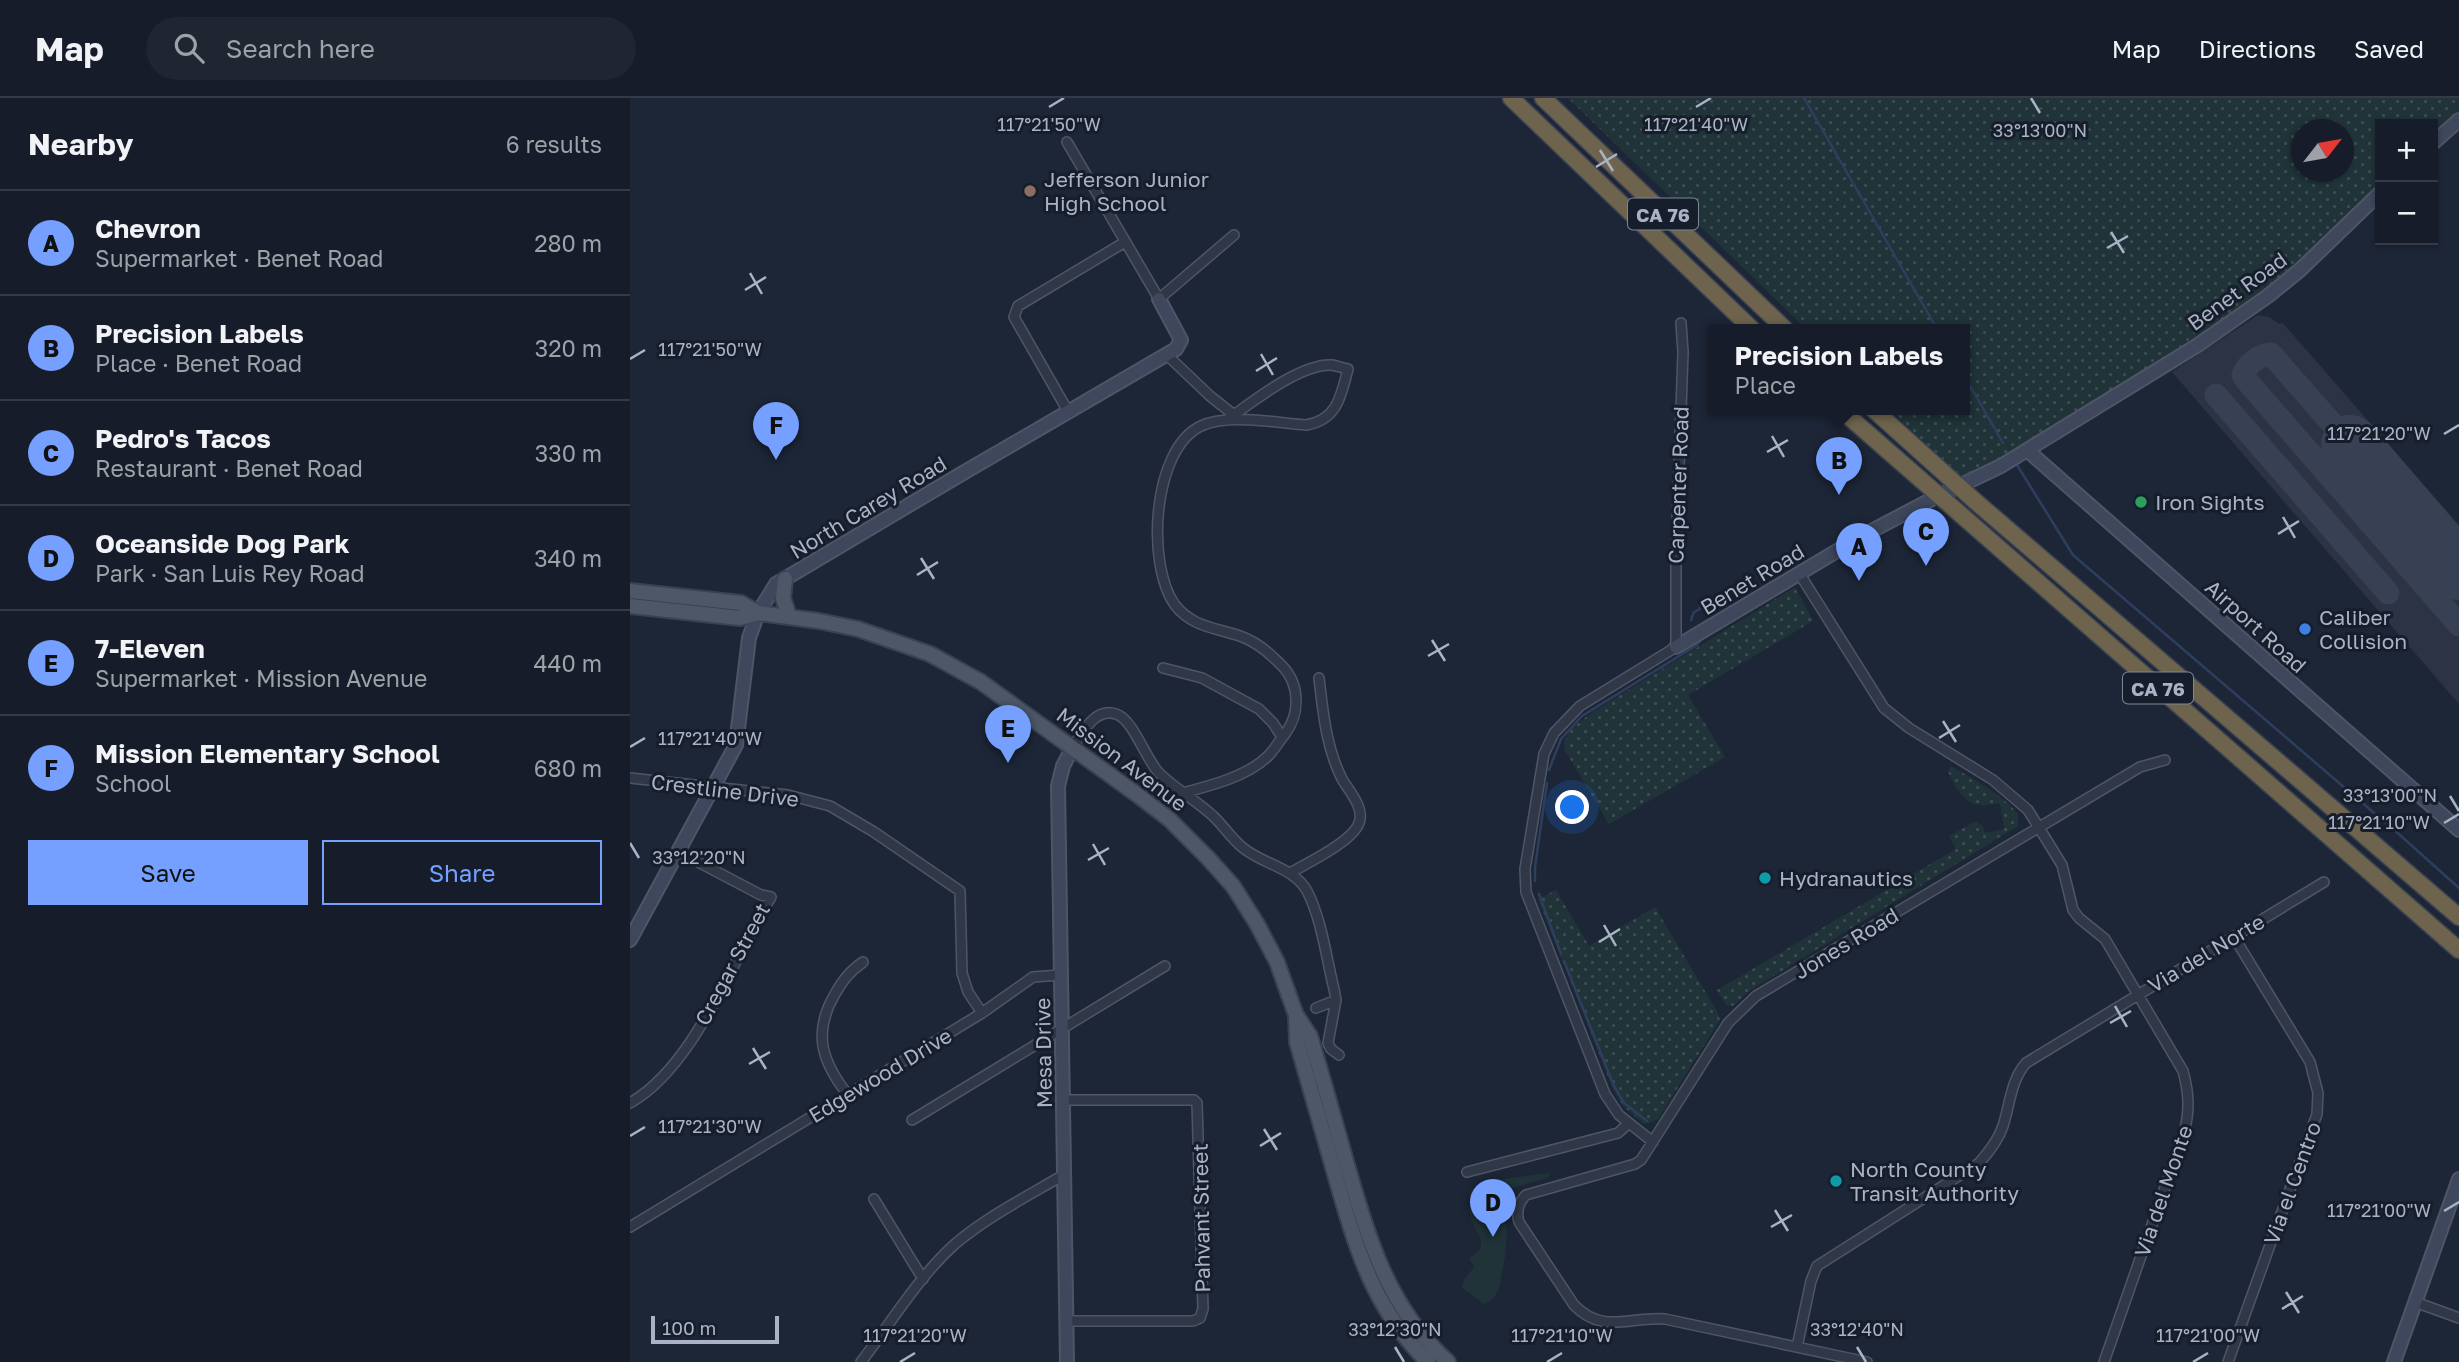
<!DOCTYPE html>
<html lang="en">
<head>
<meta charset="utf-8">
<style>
  body { margin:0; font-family:"Golos Text",sans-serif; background:#1f2531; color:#f1f3f6 }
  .controls { position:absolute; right:21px; top:21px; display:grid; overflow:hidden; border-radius:0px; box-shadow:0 2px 5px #0004 }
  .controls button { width:63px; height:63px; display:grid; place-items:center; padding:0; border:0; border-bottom:2px solid #353a46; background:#161c29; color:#f1f3f6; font:35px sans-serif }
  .compass { position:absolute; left:1661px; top:21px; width:63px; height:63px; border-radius:50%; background:#161c29; box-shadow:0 2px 5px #0004; rotate:59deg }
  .scale { position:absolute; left:21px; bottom:18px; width:128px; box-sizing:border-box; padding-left:7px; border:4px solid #aab2c5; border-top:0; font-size:19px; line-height:24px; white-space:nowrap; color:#aab2c5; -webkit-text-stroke:5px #161e2b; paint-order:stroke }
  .you { position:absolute; left:943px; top:710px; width:24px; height:24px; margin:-18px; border:5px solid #fff; border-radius:50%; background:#1a73e8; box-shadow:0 0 0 10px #1a73e833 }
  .badge { display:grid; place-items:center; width:46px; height:46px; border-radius:50%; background:#75a0ff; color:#111; font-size:23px; font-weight:700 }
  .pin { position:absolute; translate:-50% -58px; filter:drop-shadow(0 2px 4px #0008) }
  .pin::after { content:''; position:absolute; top:37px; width:24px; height:21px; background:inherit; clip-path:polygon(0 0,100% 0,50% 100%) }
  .popup { position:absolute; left:1078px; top:226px; width:262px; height:91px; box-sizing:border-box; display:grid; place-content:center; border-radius:0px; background:#161c29; filter:drop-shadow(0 2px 5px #0005); font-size:23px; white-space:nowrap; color:#9ea1a8 }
  .popup b { font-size:26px; color:#f1f3f6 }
  .popup::after { content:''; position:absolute; left:50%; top:100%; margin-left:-14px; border:14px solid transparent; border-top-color:#161c29 }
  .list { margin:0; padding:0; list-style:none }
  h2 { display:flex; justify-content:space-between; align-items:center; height:91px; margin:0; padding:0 28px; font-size:30px }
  h2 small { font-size:23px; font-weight:400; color:#9ea1a8 }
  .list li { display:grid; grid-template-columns:46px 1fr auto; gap:21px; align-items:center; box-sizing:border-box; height:105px; padding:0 28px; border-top:2px solid #353a46 }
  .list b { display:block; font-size:26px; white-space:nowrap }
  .list p { margin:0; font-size:23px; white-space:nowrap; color:#9ea1a8 }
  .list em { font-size:23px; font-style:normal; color:#9ea1a8 }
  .actions { display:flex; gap:14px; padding:21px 28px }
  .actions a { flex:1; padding:16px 0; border:2px solid #75a0ff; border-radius:0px; text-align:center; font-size:24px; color:#75a0ff }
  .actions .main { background:#75a0ff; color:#111 }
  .icon { flex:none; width:38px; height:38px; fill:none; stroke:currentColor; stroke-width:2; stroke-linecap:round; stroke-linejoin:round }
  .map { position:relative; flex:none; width:1829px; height:1264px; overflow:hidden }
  header { display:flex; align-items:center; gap:42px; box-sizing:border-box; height:98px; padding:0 35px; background:#161c29; border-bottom:2px solid #353a46 }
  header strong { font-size:33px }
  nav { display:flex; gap:38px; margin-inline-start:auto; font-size:24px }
  .search { width:490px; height:63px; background:#1f2531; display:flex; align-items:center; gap:18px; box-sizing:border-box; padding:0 24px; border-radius:38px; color:#9ea1a8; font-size:26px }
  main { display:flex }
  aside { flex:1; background:#161c29 }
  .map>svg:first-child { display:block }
  .airport { fill:#2b3344 }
  .grass { fill:url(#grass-dots); fill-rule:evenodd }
  .park { fill:#1f3338 }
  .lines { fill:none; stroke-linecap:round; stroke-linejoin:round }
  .stream { stroke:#2d3e5e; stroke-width:2.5 }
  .taxiway { stroke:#384153; stroke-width:23 }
  .runway { stroke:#384153; stroke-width:58 }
  .street-casing { stroke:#4e5566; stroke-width:12 }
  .secondary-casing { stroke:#4e5566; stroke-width:16 }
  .primary-casing { stroke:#3a4151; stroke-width:18 }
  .highway-casing { stroke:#3b4252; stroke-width:19 }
  .street { stroke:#303847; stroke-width:9 }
  .secondary { stroke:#3e475b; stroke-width:12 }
  .primary { stroke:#4e5768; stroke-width:14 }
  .highway { stroke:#6e644d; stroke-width:16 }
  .ticks { fill:none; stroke:#aab2c5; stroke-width:2.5 }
  .education-dot { fill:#8d6e63; stroke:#161e2b; stroke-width:2.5 }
  .leisure-dot { fill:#2e9e5b; stroke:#161e2b; stroke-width:2.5 }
  .shop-dot { fill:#3f7fe0; stroke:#161e2b; stroke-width:2.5 }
  .culture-dot { fill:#0f9aa8; stroke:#161e2b; stroke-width:2.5 }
  .labels { text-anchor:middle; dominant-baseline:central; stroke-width:6; stroke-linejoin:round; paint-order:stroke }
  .shield { fill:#161e2b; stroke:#7e8697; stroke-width:2 }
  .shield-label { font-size:19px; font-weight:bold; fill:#aab2c5 }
  .poi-label { font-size:21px; fill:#aab2c5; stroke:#161e2b; text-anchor:start }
  .street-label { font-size:21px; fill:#aab2c5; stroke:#161e2b }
  .ticks-label { font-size:18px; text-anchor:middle; fill:#aab2c5; stroke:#161e2b; stroke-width:6; stroke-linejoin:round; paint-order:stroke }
</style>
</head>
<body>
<header>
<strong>Map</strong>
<div class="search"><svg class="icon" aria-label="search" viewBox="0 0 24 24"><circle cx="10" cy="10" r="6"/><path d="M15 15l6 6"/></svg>Search here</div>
<nav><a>Map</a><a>Directions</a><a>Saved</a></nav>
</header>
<main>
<aside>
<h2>Nearby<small>6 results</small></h2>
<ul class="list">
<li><span class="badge">A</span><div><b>Chevron</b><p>Supermarket · Benet Road</p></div><em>280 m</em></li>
<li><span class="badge">B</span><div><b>Precision Labels</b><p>Place · Benet Road</p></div><em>320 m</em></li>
<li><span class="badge">C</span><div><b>Pedro's Tacos</b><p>Restaurant · Benet Road</p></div><em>330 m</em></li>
<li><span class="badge">D</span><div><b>Oceanside Dog Park</b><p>Park · San Luis Rey Road</p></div><em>340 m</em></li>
<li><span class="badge">E</span><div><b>7-Eleven</b><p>Supermarket · Mission Avenue</p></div><em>440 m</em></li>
<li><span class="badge">F</span><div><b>Mission Elementary School</b><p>School</p></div><em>680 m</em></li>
</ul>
<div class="actions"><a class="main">Save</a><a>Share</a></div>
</aside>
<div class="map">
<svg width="1829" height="1264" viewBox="0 0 1829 1264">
  <defs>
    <pattern id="grass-dots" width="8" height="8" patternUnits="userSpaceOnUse" patternTransform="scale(1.75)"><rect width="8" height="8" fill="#1f3338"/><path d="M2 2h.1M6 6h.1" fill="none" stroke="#3d4e53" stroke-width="1.8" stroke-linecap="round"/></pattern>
  </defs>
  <rect width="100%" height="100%" fill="#1d2637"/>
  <path class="airport" d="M1628,217l11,2 11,7 2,-2 177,203v179l-287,-332z"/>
  <path class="grass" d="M938,0h891v22l-26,23v-19h-53v69l-112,103 -303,187 -76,-74h76v-80h-159zM1672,32h42v42h-42z
    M1165,489l18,34 -125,74 37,62 -116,67 -45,-75c-1,-19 19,-29 32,-39z
    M1321,668c24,14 49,27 67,48v12l-269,165 -16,15 -7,-1 -9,-15 239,-141 -7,-13 27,-15 7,5 2,7 19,-4 -4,-25c-6,-1 -11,2 -17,1 -19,0 -29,-19 -35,-34z
    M926,792l33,56 66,-39 63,106 2,7 -62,99 -8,4 -6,1 -21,-18 -11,-19 -74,-188z"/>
  <path class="park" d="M920,1075l-2,5 -39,11 -8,14 6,24 -2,30 -6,32 -6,10 -9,5 -22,-16 2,-8 10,-13 -5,-9c25,-15 4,-25 1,-43 -2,-7 0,-16 0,-23l8,-8 9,-3z"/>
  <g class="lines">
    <path class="stream" d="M1174,0l133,231
      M1335,279l38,66
      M1387,367l56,90 328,281 58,52
      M1061,522l3,-8 6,-3v-5
      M919,672l12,-31 21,-23 115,-71 4,-5
      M905,783v-14l12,-84
      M909,796l22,60
      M934,863l50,125 10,17 23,18"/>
    <path class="taxiway" d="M1586,297l172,198
      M1720,346l-79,-90c-12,1 -24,10 -28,21l4,6 212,244
      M1706,385l9,3 18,-9 18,4
      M1795,488l11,3 13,-8 5,-12 -4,-9"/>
    <path class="runway" d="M1720,346l109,127"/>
    <g class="street-casing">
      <path id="street" d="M437,44l92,157 75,-64
        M537,257l43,41 24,19
        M439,315l-55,-96 4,-11 107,-64
        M1169,475l85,135 25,20 84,52 35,30 34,55 11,45 6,8 26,21 78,132c6,22 7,39 1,62l-80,229
        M533,570l39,10 57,31 14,14 9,14
        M443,649c9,-14 22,-40 43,-33 17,5 29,44 43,59 16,16 37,27 54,43 10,9 18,22 29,31 19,17 52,20 65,44 15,29 19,66 27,98l2,11 -8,43 3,6 8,6
        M0,680l158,17 42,11 44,26 86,59 2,82 6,19 14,21
        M552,695c28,-7 67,-17 87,-38 6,-6 10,-14 16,-21 10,-14 13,-27 10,-44 -3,-14 -10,-22 -20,-31 -10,-10 -21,-18 -35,-23 -24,-8 -48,-9 -65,-31 -29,-40 -23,-156 26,-179 27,-13 76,-3 105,-1 32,-5 35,-30 42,-56 -5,-1 -11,-3 -16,-4 -31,-2 -80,37 -105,55
        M660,775c17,-10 62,-31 69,-50 6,-15 -10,-32 -17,-44 -16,-32 -19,-67 -23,-101
        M686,910l20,-8
        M218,997c-26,-33 -36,-62 -13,-101 8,-14 14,-22 28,-32
        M433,1002h131l3,3 6,206 -3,9 -7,3h-126
        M0,1005c65,-37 102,-143 141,-206l-10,-2 -82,-43
        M282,1022l253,-154
        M1023,1044l-34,-27 -14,-21 -79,-202 -1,-23 19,-115 10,-21 26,-27 96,-59v-92l7,-203 -2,-29
        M837,1074l151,-39 11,-10
        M244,1101l49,80
        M0,1129l352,-214 51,-36 27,-2
        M1785,1204l44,16
        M1167,1249l14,-66 6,-15 162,-103c10,-11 19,-22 24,-37 7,-22 8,-46 23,-63l298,-181
        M231,1264c30,-39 57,-85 94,-118 33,-28 73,-48 110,-70
        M1237,1264l-202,-43c-35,-3 -62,16 -91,-14l-55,-83c-3,-10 0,-20 7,-27l109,-31 6,-4 87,-137 28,-27 384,-229 25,-7
        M1598,1264l89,-248 1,-21 -8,-31 -76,-125"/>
    </g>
    <g class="secondary-casing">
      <path id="secondary" d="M1803,45l26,-23
        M1397,352l432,380
        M1046,549l186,-111 76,-40 63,-30 197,-121 70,-49 32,-26 80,-77
        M0,842l106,-195 13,-107 9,-25 18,-29 187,-111 213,-124 5,-9 -22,-41
        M437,1264l-9,-576 5,-20 10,-19
        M1764,1264l65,-183"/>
    </g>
    <g class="primary-casing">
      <path id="primary" d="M155,481l-2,19 6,18
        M0,493l111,12 17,10 61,8 39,8 72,25 51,28 158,114 30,23 39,39 25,28 24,38 20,38 19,53 14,21c13,43 25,86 37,129 22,75 41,143 101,197
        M0,508l110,12 18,-5
        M666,918l1,26c12,43 25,86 37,129 21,73 38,137 94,191"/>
    </g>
    <g class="highway-casing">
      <path id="highway" d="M881,0l241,231
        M913,0l242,231
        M1210,311l619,541
        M1243,311l102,92 484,416"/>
    </g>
    <use href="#street" class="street"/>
    <use href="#secondary" class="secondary"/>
    <use href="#primary" class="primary"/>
    <use href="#highway" class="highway"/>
  </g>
  <path class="ticks" d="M1401,0l9,15M419,9l15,-9M1066,9l15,-9M970,52l13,21M966,69l21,-13M1481,134l13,21M1477,150l21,-12M120,175l12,21M115,192l21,-13M631,256l12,21M0,261l15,-9M626,273l21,-13M1814,336l15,-9M1142,338l12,21M1137,354l21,-12M1653,419l12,21M1648,436l21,-13M291,460l13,21M287,477l21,-13M802,542l13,21M798,558l21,-12M1313,623l13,21M1309,640l21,-13M0,649l15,-9M1820,698l9,15M1814,725l15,-9M0,745l9,15M463,746l12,21M458,762l21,-12M974,827l12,21M969,844l21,-13M1485,908l12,21M1480,925l21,-12M123,950l13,21M119,966l21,-12M634,1031l13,21M0,1038l15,-9M630,1048l21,-13M1145,1112l13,21M1814,1113l15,-9M1141,1129l21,-12M1656,1194l13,21M1652,1211l21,-13M765,1249l9,15M1227,1249l9,15M270,1264l15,-9M917,1264l15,-9M1563,1264l15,-9"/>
  <circle class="education-dot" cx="400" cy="93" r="7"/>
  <circle class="leisure-dot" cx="1511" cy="404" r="7"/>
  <circle class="shop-dot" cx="1675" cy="531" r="7"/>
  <g class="culture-dot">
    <circle cx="1135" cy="780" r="7"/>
    <circle cx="1206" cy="1083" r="7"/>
  </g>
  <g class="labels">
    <g class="shield">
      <rect x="998" y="100.5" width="70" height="31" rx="5"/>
      <rect x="1493" y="574.5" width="70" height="31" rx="5"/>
    </g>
    <g class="shield-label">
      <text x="1033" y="116">CA 76</text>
      <text x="1528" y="590">CA 76</text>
    </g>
    <g class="poi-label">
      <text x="414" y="81">Jefferson Junior<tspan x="414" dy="24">High School</tspan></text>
      <text x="1525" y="404">Iron Sights</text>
      <text x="1689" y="519">Caliber<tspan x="1689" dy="24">Collision</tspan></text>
      <text x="1149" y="780">Hydranautics</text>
      <text x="1220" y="1071">North County<tspan x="1220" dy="24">Transit Authority</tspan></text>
    </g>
    <g class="street-label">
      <text transform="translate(1607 193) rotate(-36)">Benet Road</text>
      <text transform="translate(1048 387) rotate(-88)">Carpenter Road</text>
      <text transform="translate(238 409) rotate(-31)">North Carey Road</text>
      <text transform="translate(1122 481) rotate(-31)">Benet Road</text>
      <text transform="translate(1626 528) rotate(42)">Airport Road</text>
      <text transform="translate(492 661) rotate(37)">Mission Avenue</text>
      <text transform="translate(95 692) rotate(7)">Crestline Drive</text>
      <text transform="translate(1216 845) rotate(-31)">Jones Road</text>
      <text transform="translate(1576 855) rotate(-31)">Via del Norte</text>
      <text transform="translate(102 866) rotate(-62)">Cregar Street</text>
      <text transform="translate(413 955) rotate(-91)">Mesa Drive</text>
      <text transform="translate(250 977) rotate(-31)">Edgewood Drive</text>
      <text transform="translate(1662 1085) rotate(-70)">Via el Centro</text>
      <text transform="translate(1533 1093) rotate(-71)">Via del Monte</text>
      <text transform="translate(571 1120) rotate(-91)">Pahvant Street</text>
    </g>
  </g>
  <g class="ticks-label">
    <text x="419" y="33">117°21'50"W</text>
    <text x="1066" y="33">117°21'40"W</text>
    <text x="1410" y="39">33°13'00"N</text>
    <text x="80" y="258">117°21'50"W</text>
    <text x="1749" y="342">117°21'20"W</text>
    <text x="80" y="647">117°21'40"W</text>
    <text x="1760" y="704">33°13'00"N</text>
    <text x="1749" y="731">117°21'10"W</text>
    <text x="69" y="766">33°12'20"N</text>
    <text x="80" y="1035">117°21'30"W</text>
    <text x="1749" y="1119">117°21'00"W</text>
    <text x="765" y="1238">33°12'30"N</text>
    <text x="1227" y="1238">33°12'40"N</text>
    <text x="285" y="1244">117°21'20"W</text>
    <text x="932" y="1244">117°21'10"W</text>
    <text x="1578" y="1244">117°21'00"W</text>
  </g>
</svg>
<div class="controls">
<button>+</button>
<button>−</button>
</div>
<svg class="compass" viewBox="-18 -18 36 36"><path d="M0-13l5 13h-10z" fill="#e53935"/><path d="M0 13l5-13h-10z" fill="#9ea1a8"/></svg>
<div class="scale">100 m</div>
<div class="you"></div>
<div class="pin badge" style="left:1229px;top:483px">A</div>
<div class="pin badge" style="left:1209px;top:397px">B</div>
<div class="popup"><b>Precision Labels</b>Place</div>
<div class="pin badge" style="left:1296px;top:468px">C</div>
<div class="pin badge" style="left:863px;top:1139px">D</div>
<div class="pin badge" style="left:378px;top:665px">E</div>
<div class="pin badge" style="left:146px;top:362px">F</div>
</div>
</main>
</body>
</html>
